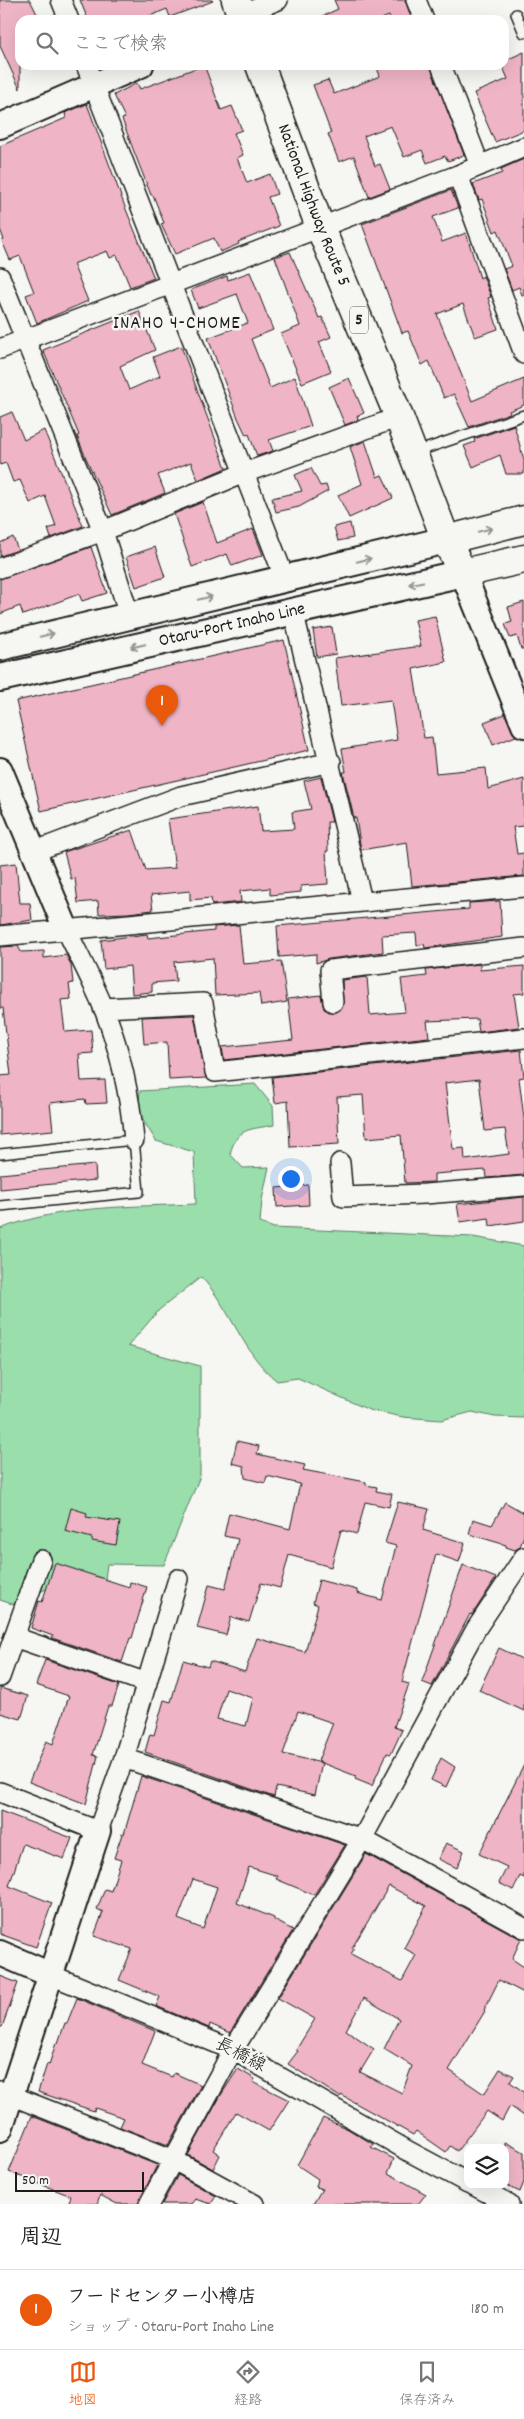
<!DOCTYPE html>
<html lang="ja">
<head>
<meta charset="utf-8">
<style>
  body { margin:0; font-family:Dekko,"Klee One",sans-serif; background:#f6f6f6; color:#222 }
  .controls { position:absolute; right:15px; bottom:15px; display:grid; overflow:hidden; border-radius:10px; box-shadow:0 5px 20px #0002 }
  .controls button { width:45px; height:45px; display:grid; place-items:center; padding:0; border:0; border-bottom:1px solid #e0e0e0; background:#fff; color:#222; font:25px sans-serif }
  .scale { position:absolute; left:15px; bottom:12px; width:129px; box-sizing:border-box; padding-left:5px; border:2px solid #1c1c1c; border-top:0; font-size:14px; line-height:18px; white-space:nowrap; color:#1c1c1c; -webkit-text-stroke:4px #f6f6f2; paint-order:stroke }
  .you { position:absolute; left:290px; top:1178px; width:18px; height:18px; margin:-12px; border:4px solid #fff; border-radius:50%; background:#1a73e8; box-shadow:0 0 0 8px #1a73e833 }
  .badge { display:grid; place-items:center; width:32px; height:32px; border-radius:50%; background:#ea580c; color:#fff; font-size:16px; font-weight:700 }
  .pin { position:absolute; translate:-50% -41px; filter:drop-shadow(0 1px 2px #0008) }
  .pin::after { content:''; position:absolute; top:26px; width:18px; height:15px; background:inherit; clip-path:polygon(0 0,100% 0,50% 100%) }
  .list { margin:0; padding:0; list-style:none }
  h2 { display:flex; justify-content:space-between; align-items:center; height:65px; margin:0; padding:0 20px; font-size:21px }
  h2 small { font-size:16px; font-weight:400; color:#767676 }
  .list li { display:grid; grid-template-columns:32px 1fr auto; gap:15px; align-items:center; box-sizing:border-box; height:80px; padding:0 20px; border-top:1px solid #e0e0e0 }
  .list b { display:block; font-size:19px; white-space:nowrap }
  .list p { margin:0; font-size:16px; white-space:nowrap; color:#767676 }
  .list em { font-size:16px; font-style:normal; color:#767676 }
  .icon { flex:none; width:28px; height:28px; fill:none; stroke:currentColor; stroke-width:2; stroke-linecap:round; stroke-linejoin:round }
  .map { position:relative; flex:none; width:524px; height:2204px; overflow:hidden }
  .search { position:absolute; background:#fff; box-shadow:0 5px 20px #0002; left:15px; right:15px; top:15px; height:55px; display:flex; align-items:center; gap:12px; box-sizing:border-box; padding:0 18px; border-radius:15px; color:#767676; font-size:19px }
  .sheet { height:145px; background:#fff }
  nav { display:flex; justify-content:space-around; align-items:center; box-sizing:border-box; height:70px; border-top:1px solid #e0e0e0; background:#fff; font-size:14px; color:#767676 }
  nav a { display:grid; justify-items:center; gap:2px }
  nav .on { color:#ea580c }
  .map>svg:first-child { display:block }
  .green { fill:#99deab; stroke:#5a7d64 }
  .building { fill:#efb5c7; stroke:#1c1c1c; fill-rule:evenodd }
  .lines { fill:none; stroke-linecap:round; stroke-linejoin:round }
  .service-casing { stroke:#1c1c1c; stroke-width:12 }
  .minor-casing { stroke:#1c1c1c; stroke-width:22 }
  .tertiary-casing { stroke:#1c1c1c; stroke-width:28 }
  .secondary-casing { stroke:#1c1c1c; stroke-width:30 }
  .trunk-casing { stroke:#1c1c1c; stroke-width:31 }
  .service { stroke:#f6f6f2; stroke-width:9 }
  .minor { stroke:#f6f6f2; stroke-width:19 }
  .tertiary { stroke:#f6f6f2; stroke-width:24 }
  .secondary { stroke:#f6f6f2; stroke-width:26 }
  .trunk { stroke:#f6f6f2; stroke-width:28 }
  .oneway { stroke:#949492 }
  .labels { text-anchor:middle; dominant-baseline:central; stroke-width:5; stroke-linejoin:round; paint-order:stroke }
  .shield { fill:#f6f6f2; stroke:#5d5d5c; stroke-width:1 }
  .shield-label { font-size:16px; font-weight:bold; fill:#1c1c1c }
  .street-label { font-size:18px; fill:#1c1c1c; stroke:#f6f6f2 }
  .neighbourhood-label { font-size:19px; letter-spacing:1px; fill:#1c1c1c; stroke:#f6f6f2 }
</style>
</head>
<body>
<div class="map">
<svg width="524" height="2204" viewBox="0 0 524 2204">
  <rect width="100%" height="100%" fill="#f6f6f2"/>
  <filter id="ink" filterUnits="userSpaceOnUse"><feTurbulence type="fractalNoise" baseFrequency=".02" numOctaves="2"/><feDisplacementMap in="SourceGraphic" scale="10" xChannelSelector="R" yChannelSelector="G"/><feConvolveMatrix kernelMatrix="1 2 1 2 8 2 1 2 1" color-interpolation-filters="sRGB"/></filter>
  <g filter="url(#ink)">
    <path class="green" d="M255,1084l18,22 1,19c-25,5 -37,2 -44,29l13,14 26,-1 -7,33 -2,23 14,5 199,9 51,9v172l-29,-1 -23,-5 -31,8 -38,-3 -34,-7 -71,-32 -21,3c-35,-28 -46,-73 -76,-104l-42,33 -31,36 72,20v110l-36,89 -57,-1 -5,38 -54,-14 -33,17 -15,-5v-371c62,-24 130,-22 196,-25l-2,-52 -38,-11 -18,-29 2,-21z"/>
    <path class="building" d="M0,0h30l10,20h-20v69l-20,-43z
      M80,0h132l1,1 -43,16 -3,-8 -27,11h-52z
      M334,0h71l7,20h-21l-2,-4 -10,4h-65l24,-11z
      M524,52v78l-29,12 -21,-49 34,-14 -6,-14h2v-4z
      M204,65l17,45 11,-4 10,24 -8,3 9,22 -6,3 10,25 23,-9 7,20 -9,3 11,29 -41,16 1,2 -19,8 -6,-14 -39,16 -14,-30 3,-1 -11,-28h-2l-18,-46 -11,-30 3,-1 -11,-23 23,-12 3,6z
      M376,65h54l34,90 -16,6 -3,-5 -18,7 -5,-13 -18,7 -13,-31 -27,10 11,30 5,-2 10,25 -21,8 -15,-41 -15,6 -11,-28 3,-1 -18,-48 15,-5 6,14 46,-18z
      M87,104l38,103 29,71 -24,9 -13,-32 -7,3 -3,-7 -34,13 15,37 -51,22 -11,-28 8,-3 -14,-36 -10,4 -8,-19 2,-1 -4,-11v-83l66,-28 -1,-5z
      M524,159v136h-2l-3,-8 -7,3 -8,-21 8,-3 -14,-36 -4,2 -12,-33 -3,1 -6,-16 29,-11 -1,-4z
      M451,190l7,18 -25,9 9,25 24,-9 14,45 3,-2 8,21 -3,1 10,31 -23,8 -12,-33 -26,10 35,87 52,-22v26l-15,6 1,2 -41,14 -15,-33 -10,4 -15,-37 -7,4 -14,-34 -6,2 -40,-109z
      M290,252l29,66 3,-1 9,20 -12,5 12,29 -29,12 -21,-49 19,-8 -25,-69z
      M250,272l23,58 -22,9 19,49 25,-11 16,49 -42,14 4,11 -16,5 -8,-22 -3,1 -8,-17 -30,-80 40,-15 -11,-29 -39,14 -7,-18 36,-14 1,4z
      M139,311l16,39 -35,16 9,24 31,-14 -7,-19 28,-11 45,122 -28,12 -7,-18 -33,13 7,18 -53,22 -26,-57 -9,-22 2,-1 -36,-85z
      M349,378l15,35 -7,3 1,4 -13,5 -16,-38z
      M12,412l12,28 20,-10 39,96 -32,12 -3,-9 8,-3 -11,-30 -15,7 -10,-23 -7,2 -7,-19 -6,2v-48z
      M514,425l10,35v14h-18l-6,-19 -27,12 -9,-21 11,-4 -1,-3z
      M365,441l12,36 5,-2 11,23 -44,20 -11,-23 24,-11 -12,-37z
      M311,468l9,18 6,-1 2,6 -29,16 -23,5 -4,-14 30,-7 -7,-16z
      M203,502l14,41 36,-14 10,26 -31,11 -5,-12 -35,13 -18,-53z
      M350,523l3,15 -15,3 -4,-14z
      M13,537l5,13 -18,6v-13z
      M91,547l16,46 -25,8 -3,-7 -56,21 -3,-9 -20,8v-35z
      M155,547l10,30 -29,10 -10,-30z
      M524,602v47h-3l-4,-13 -7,2 -5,-14 7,-2 -4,-15z
      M435,616l11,46 -33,7 11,69 8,-1 4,36 50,-5 2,21 36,-10v47l-11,1 4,27 7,-1v23l-112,10 -5,-44 -46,8 -5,-32h-2l-11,-46h3l-4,-23 55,-9 -6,-40 -50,6 -6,-48 86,-12 -6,-26z
      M332,627l4,27 -19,3 -4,-27z
      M284,640l25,110 -268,61 -25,-110z
      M505,714l11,22 -23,9 -9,-23z
      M321,777l11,45h-5l1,29h-2l2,33 -27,2v6l-31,3v-7l-30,3 1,11 -29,3 -1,-7 -21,2v-9l-39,4 2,15 -25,3 -29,1 -1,-13 -20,2 -3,-25 -4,1 -7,-27 68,-22 14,40 29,-2 -7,-49 90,-13 3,25 33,-2 -2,-17 19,-3 -7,-28z
      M16,863l4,40h10l2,17 -32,5v-60z
      M500,901l2,36 -77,11 -1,-4 -7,1 -1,-12 -34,2 1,17 -54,7 -13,4v-9l-37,3 -2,-31 192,-17v-6z
      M239,925l4,39 38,-3 6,41 -26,4 -2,-13 -44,2 -2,-37 -39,4 2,19 -24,2v9l-20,2 -2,-28 -26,3 -3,-29 46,-6 1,4 28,-3 38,-4v-4z
      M18,946l3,6 23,-1v7l22,-3 5,10 2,18 -4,1 2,15 -10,1 4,32 26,-2 2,23 -14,1 2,27 24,-1 2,23 -21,1 -1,-5 -35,4 3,27 -53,5v-59l11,-1 -8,-67h-3v-61z
      M480,964v6l44,-4v27l-10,1 5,33 -40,5 -2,-13 -50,2 2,16 -205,23 -2,-13 71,-7 -5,-41 33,-4 3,14 11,4 8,-7 -1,-26 25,-3 3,38 35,-3 -4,-33 26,-3 -1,-6z
      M194,1015l12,63 -37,2 -2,-38 -23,2 -2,-27z
      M521,1050l3,27 -5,1 5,40v57l-37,3 -1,-8 -52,4v8l-29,1 -4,-48 -35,3 -3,-43 -26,2 2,47 -49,3 -2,-46 -13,2 -3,-26zM479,1079l6,52 20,-2 4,25 -44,6 -1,-12 -11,1 -8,-66z
      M95,1165l1,15 -96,9v-15z
      M308,1185l1,20 -32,2 -1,-19z
      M524,1197v24l-34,5 -1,-8 -29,4 -3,-18z
      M237,1441l22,5 -2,8 48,11 -2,5 63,12v3l11,2 -1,4 16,3 -3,13 -24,-5 -8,32 -16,-4 -10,37 -42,-12 -9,33 -19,-5 -12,39 -18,-5 -5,18 -29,-7 12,-43 16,4 13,-50 -14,-3 5,-23 61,16 10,-45 -33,-8 -2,7 -20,-5 -1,-12 -12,-3z
      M398,1502l31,7 -6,21 42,13 -6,19 -23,-8 -34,128 7,2 -15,43 8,3 -11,24 -4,-1 -15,33 -17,-7 1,-3 -34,-13 -7,32 -39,-8 -2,10 -129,-45 5,-18 4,1 10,-35 7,2 12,-42 25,7 2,-6 35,11 12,-34 48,14 13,-47 -5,-2 6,-23 38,10v3l25,7 14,-54 -11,-3zM226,1689l27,9 -7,28 -29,-7zM298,1711l35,12 -15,38 4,2 -39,-9z
      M505,1502l19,11v22l-4,12 -5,3 -9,-3v-2l-37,-11 4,-15 19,6z
      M71,1508l16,5 -1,4 34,5 -4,23 -24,-4v-3l-27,-7z
      M55,1563l74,24 1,-5 17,5 -15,51h-2l-8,24 -70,-24 1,-2 -22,-8 8,-27 3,1z
      M463,1565l33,13 -24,37 -2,-1 -38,72 -10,-4z
      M499,1648l25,12v51l-45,-21z
      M45,1660l74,25 -7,21h-4l-15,49 5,1 -12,48 -57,-22 17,-41 7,3 16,-48 -33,-11z
      M0,1688l28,8 -7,23 -21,-6z
      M441,1758l14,9 -9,20 -15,-7z
      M524,1765v113l-4,-2 -7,14 -14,-7 8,-16 -28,-13z
      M141,1776l204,69 -31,50 -38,-16 2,-3 -29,-9 -12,36 37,15v2l19,10 -63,103 -20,-9 -1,4 -53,-22 4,-9 -41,-17 13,-31 -38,-13 9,-24 -6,-3 8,-20 6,2 10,-31 -7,-2 8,-24h2zM193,1879l24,8 -14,42 -25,-10z
      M0,1811l72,27 -8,21 -41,-15 -14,42 43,17 -16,44 -36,-13z
      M446,1843l18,8 -7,17 -19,-9z
      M366,1854l155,85 -9,20 12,8v26l-25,-13 -15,30 1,1 -36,59 35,24 16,-25 14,7 -4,6 14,10v24l-14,-10 -8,15 -15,-10 -30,40 -7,-5 -4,6 -30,-21 -3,4 -72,-40 -1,2 -52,-33 10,-13 -2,-1 19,-31 -37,-21zM389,1886l37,20 -22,42 12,7 -14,26 -51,-27 3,-5 -2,-1zM364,1998l35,21 -15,30 28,17 -10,27 -42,-21 14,-23 -28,-19z
      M0,1976l18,7 -16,44h-2z
      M77,1998l78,33 -13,34 30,12 2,-4 27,12 -33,60 -48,-18 4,-9 -29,-10 -1,3 -56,-19 9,-28 2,1 7,-22h2l7,-20h2z
      M238,2069l17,10 -2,3 36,18 -20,31 -33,-19 -23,38 7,5 -7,14 -25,-14 33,-60z
      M32,2116l125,49 -19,39h-21l-17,-9 -3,9h-29l3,-8 -62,-24z
      M323,2118l25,11 25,15 -2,3 23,12 -6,14 38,21 -8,10h-105l9,-15 -6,-2 2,-8 -21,-14z
      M505,2142l19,10v30l-4,10 -15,-7z
      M178,2175l38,21 -5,8 -16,-5 -4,5h-29z"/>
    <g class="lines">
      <g class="service-casing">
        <path id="service" d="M516,14l8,19
          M416,452l108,-37
          M0,1154l134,-14 5,52 -139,14"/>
      </g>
      <g class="minor-casing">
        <path id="minor" d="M61,0l8,20
          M416,0l8,20
          M241,15l37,-15
          M86,65l199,514
          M441,65l39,101
          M458,175l66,179
          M0,277l103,254 26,84
          M0,349l458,-174 66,-28
          M0,568l103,-37 141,-58 155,-56
          M293,610l69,291
          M33,852l148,-56 150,-34
          M66,929c13,27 27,53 38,80 16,41 26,87 30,131
          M0,936l524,-49
          M333,1002l-3,-32 194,-22
          M103,1008l100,-5 12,69 309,-34
          M340,1163l3,34 82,-3 99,-8
          M14,1637l27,-77
          M0,1677l14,-40 133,46
          M124,1758l238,81 162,89
          M0,1792l98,39 26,-73 54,-179
          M51,1975l182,75 177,102 58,31
          M0,2091l172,68 82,45
          M473,2185l36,19
          M149,2204l84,-154 129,-211 114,-210 48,-72"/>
      </g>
      <g class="tertiary-casing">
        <path id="tertiary" d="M0,126l141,-61
          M463,573l61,152
          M0,770l66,159
          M0,1953l51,22
          M0,2129l98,-298"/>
      </g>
      <g class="secondary-casing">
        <g id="secondary">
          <path d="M0,647l446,-107"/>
          <path id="s1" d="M0,678l463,-105"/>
        </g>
      </g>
      <g class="trunk-casing">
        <g id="trunk">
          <path d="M236,0l7,20"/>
          <path id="s2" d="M260,65l60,162 79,190 47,123 17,33 61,-14"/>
          <path d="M446,540l78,-20"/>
        </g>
      </g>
      <use href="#service" class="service"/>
      <use href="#minor" class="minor"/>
      <use href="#tertiary" class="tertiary"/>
      <use href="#secondary" class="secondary"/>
      <use href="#trunk" class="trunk"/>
    </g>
    <defs><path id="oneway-shaft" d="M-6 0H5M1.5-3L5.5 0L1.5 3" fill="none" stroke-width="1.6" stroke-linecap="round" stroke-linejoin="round" transform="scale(1.25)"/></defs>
    <g class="oneway">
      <use href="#oneway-shaft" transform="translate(485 530) rotate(-14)"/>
      <use href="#oneway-shaft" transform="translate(364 560) rotate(-14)"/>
      <use href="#oneway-shaft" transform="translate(416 583) rotate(168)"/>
      <use href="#oneway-shaft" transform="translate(205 598) rotate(-13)"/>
      <use href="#oneway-shaft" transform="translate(47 635) rotate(-14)"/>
      <use href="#oneway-shaft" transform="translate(138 646) rotate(167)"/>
    </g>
  </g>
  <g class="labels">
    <rect class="shield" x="350" y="306.5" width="18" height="27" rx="4"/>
    <g class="shield-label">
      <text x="359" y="320">5</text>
    </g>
    <g class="street-label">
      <text stroke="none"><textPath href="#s2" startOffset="150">National Highway Route 5</textPath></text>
      <text stroke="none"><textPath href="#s1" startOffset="238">Otaru-Port Inaho Line</textPath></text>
      <text transform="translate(240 2056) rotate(27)">長橋線</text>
    </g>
    <g class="neighbourhood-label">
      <text x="177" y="324">INAHO 4-CHOME</text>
    </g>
  </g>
</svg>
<div class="controls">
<button><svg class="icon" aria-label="layers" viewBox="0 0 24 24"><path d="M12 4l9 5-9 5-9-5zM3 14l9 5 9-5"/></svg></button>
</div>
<div class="scale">50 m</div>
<div class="you"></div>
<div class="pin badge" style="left:162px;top:726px">1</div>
<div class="search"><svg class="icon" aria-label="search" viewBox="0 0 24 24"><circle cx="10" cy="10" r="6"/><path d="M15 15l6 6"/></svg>ここで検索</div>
</div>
<section class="sheet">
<h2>周辺<small></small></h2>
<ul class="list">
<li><span class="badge">1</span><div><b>フードセンター小樽店</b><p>ショップ · Otaru-Port Inaho Line</p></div><em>180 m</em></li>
</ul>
</section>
<nav>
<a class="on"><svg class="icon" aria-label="map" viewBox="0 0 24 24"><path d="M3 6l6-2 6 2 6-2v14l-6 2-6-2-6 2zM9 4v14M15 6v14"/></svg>地図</a>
<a><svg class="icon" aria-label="directions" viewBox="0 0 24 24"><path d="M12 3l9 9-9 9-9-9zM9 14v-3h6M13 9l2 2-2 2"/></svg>経路</a>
<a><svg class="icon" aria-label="saved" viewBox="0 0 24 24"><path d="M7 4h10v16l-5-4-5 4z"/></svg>保存済み</a>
</nav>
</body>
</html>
